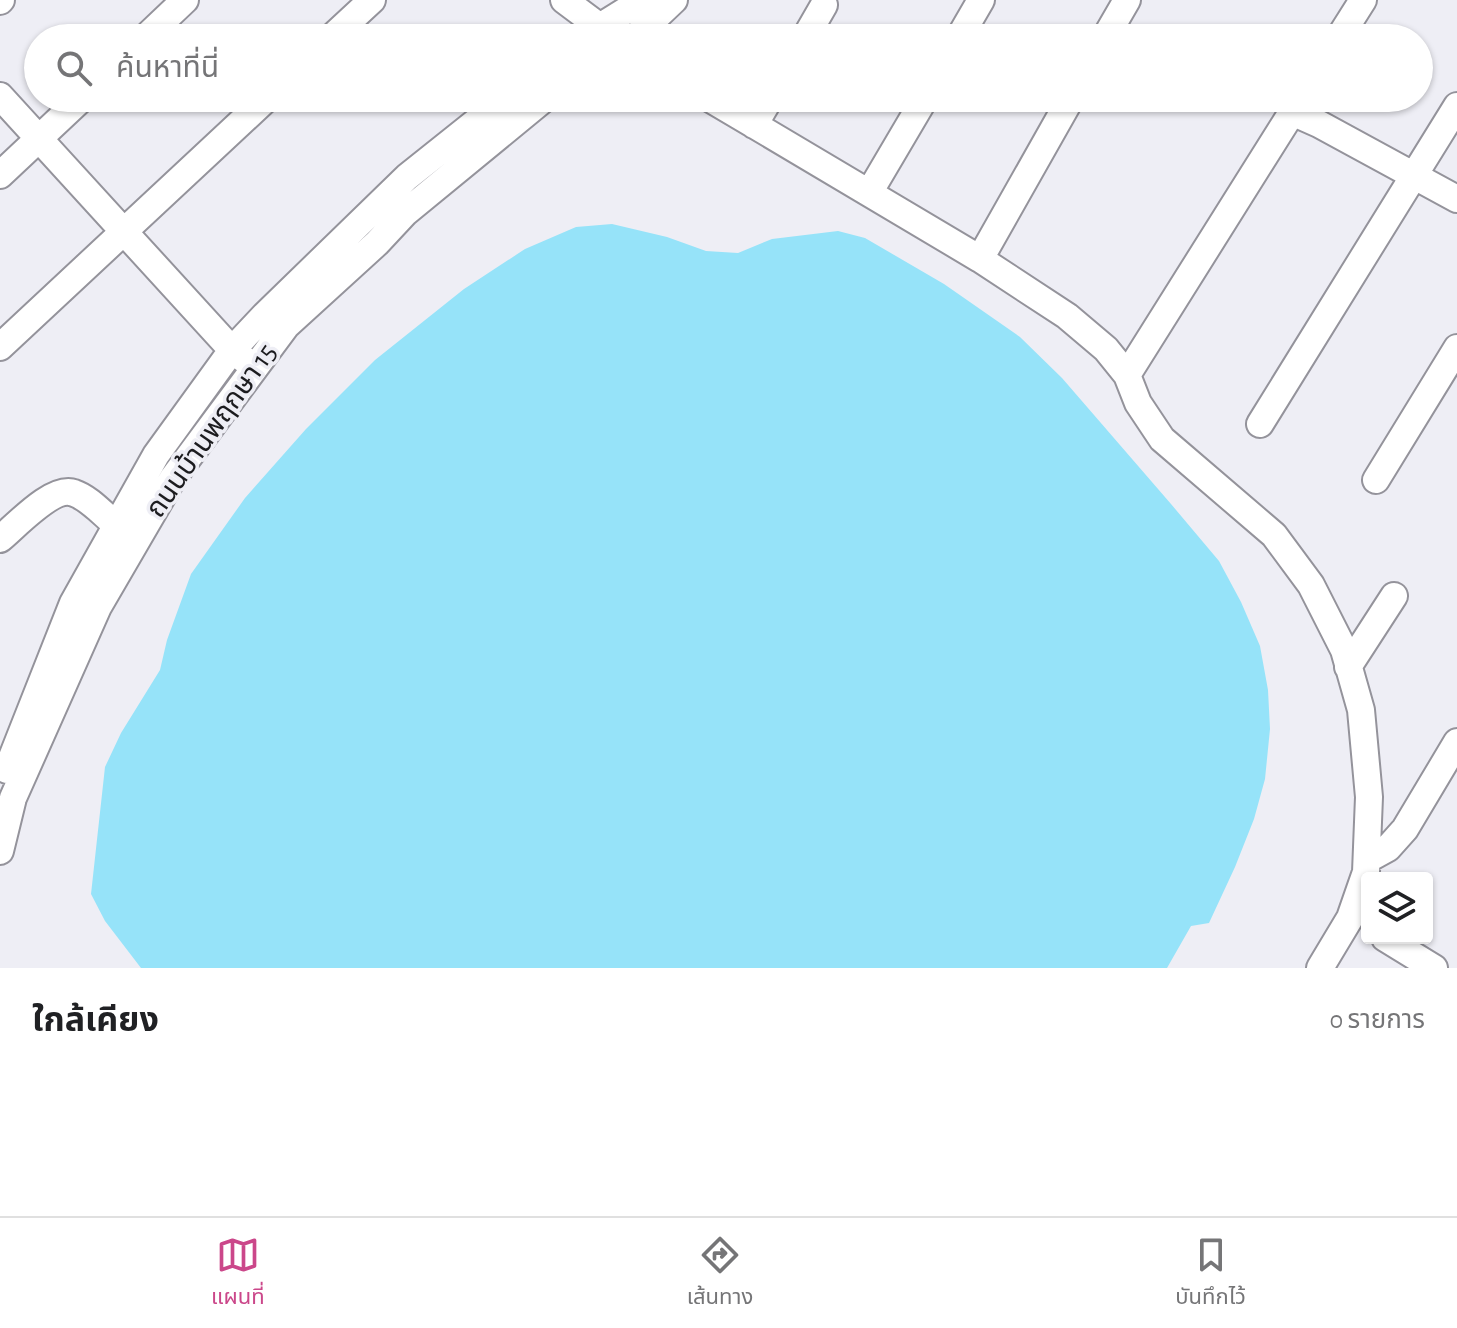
<!DOCTYPE html>
<html lang="th">
<head>
<meta charset="utf-8">
<style>
  body { margin:0; font-family:"Alegreya Sans","Noto Sans Thai",sans-serif; background:#f6f6f6; color:#202124 }
  .controls { position:absolute; right:24px; bottom:24px; display:grid; overflow:hidden; border-radius:8px; box-shadow:0 2px 6px #0004 }
  .controls button { width:72px; height:72px; display:grid; place-items:center; padding:0; border:0; border-bottom:2px solid #e0e0e0; background:#fff; color:#202124; font:40px sans-serif }
  .list { margin:0; padding:0; list-style:none }
  h2 { display:flex; justify-content:space-between; align-items:center; height:104px; margin:0; padding:0 32px; font-size:34px }
  h2 small { font-size:26px; font-weight:400; color:#757577 }
  .icon { flex:none; width:44px; height:44px; fill:none; stroke:currentColor; stroke-width:2; stroke-linecap:round; stroke-linejoin:round }
  .map { position:relative; flex:none; width:1457px; height:968px; overflow:hidden }
  .search { position:absolute; background:#fff; box-shadow:0 2px 6px #0004; left:24px; right:24px; top:24px; height:88px; display:flex; align-items:center; gap:20px; box-sizing:border-box; padding:0 28px; border-radius:44px; color:#757577; font-size:30px }
  .sheet { height:248px; background:#fff }
  nav { display:flex; justify-content:space-around; align-items:center; box-sizing:border-box; height:112px; border-top:2px solid #e0e0e0; background:#fff; font-size:22px; color:#757577 }
  nav a { display:grid; justify-items:center; gap:4px }
  nav .on { color:#cb478a }
  .map>svg:first-child { display:block }
  .water { fill:#96e3f9 }
  .lines { fill:none; stroke-linecap:round; stroke-linejoin:round }
  .minor-casing { stroke:#94939b; stroke-width:30 }
  .minor { stroke:#fff; stroke-width:26 }
  .labels { text-anchor:middle; dominant-baseline:central; stroke-width:7; stroke-linejoin:round; paint-order:stroke }
  .street-label { font-size:28px; fill:#1c1c1f; stroke:#eeeef5 }
</style>
</head>
<body>
<div class="map">
<svg width="1457" height="968" viewBox="0 0 1457 968">
  <rect width="100%" height="100%" fill="#eeeef5"/>
  <path class="water" d="M612,224l55,13 39,14 32,2 34,-14 66,-8 27,7 79,46 76,53 42,41 109,126 48,57 22,41 19,44 8,44 2,39 -5,50 -11,40 -19,48 -26,56 -18,3 -24,42h-1026l-36,-47 -14,-27 14,-127 16,-34 39,-63 7,-30 24,-66 54,-76 61,-69 69,-69 89,-71 61,-40 51,-22z"/>
  <g class="lines">
    <g class="minor-casing">
      <path id="minor" d="M564,0l48,36
        M0,1l1,-1
        M145,38l40,-38
        M331,38l41,-38
        M582,38l61,-38
        M634,38l40,-38
        M805,38l19,-33
        M959,38l22,-38
        M1105,38l22,-38
        M1339,38l24,-38
        M0,96l232,254 13,10
        M709,98l271,161 87,57 39,33 21,26 11,28 24,36 112,96 37,50 33,65 17,60 8,87 -3,75 -16,46 -30,50
        M1292,112l27,12 138,75
        M754,125l16,-27
        M0,175l82,-77
        M869,193l56,-95
        M980,259l91,-161
        M0,347l267,-249
        M1127,375l174,-277
        M1260,424l197,-318
        M1376,480l81,-132
        M0,539c16,-13 53,-54 74,-46 15,5 29,21 41,31
        M1348,667l46,-71
        M7,770l66,-167 83,-148 76,-105 33,-35 142,-138 99,-79
        M0,851l13,-53 85,-191 75,-129 113,-152 91,-83 28,-30 140,-115
        M1368,859l20,-11 17,-19 52,-87
        M1385,938l49,30"/>
    </g>
    <use href="#minor" class="minor"/>
  </g>
  <g class="labels">
    <g class="street-label">
      <text transform="translate(212 431) rotate(-55)">ถนนบ้านพฤกษา 15</text>
    </g>
  </g>
</svg>
<div class="controls">
<button><svg class="icon" aria-label="layers" viewBox="0 0 24 24"><path d="M12 4l9 5-9 5-9-5zM3 14l9 5 9-5"/></svg></button>
</div>
<div class="search"><svg class="icon" aria-label="search" viewBox="0 0 24 24"><circle cx="10" cy="10" r="6"/><path d="M15 15l6 6"/></svg>ค้นหาที่นี่</div>
</div>
<section class="sheet">
<h2>ใกล้เคียง<small>0 รายการ</small></h2>
<ul class="list">
</ul>
</section>
<nav>
<a class="on"><svg class="icon" aria-label="map" viewBox="0 0 24 24"><path d="M3 6l6-2 6 2 6-2v14l-6 2-6-2-6 2zM9 4v14M15 6v14"/></svg>แผนที่</a>
<a><svg class="icon" aria-label="directions" viewBox="0 0 24 24"><path d="M12 3l9 9-9 9-9-9zM9 14v-3h6M13 9l2 2-2 2"/></svg>เส้นทาง</a>
<a><svg class="icon" aria-label="saved" viewBox="0 0 24 24"><path d="M7 4h10v16l-5-4-5 4z"/></svg>บันทึกไว้</a>
</nav>
</body>
</html>
